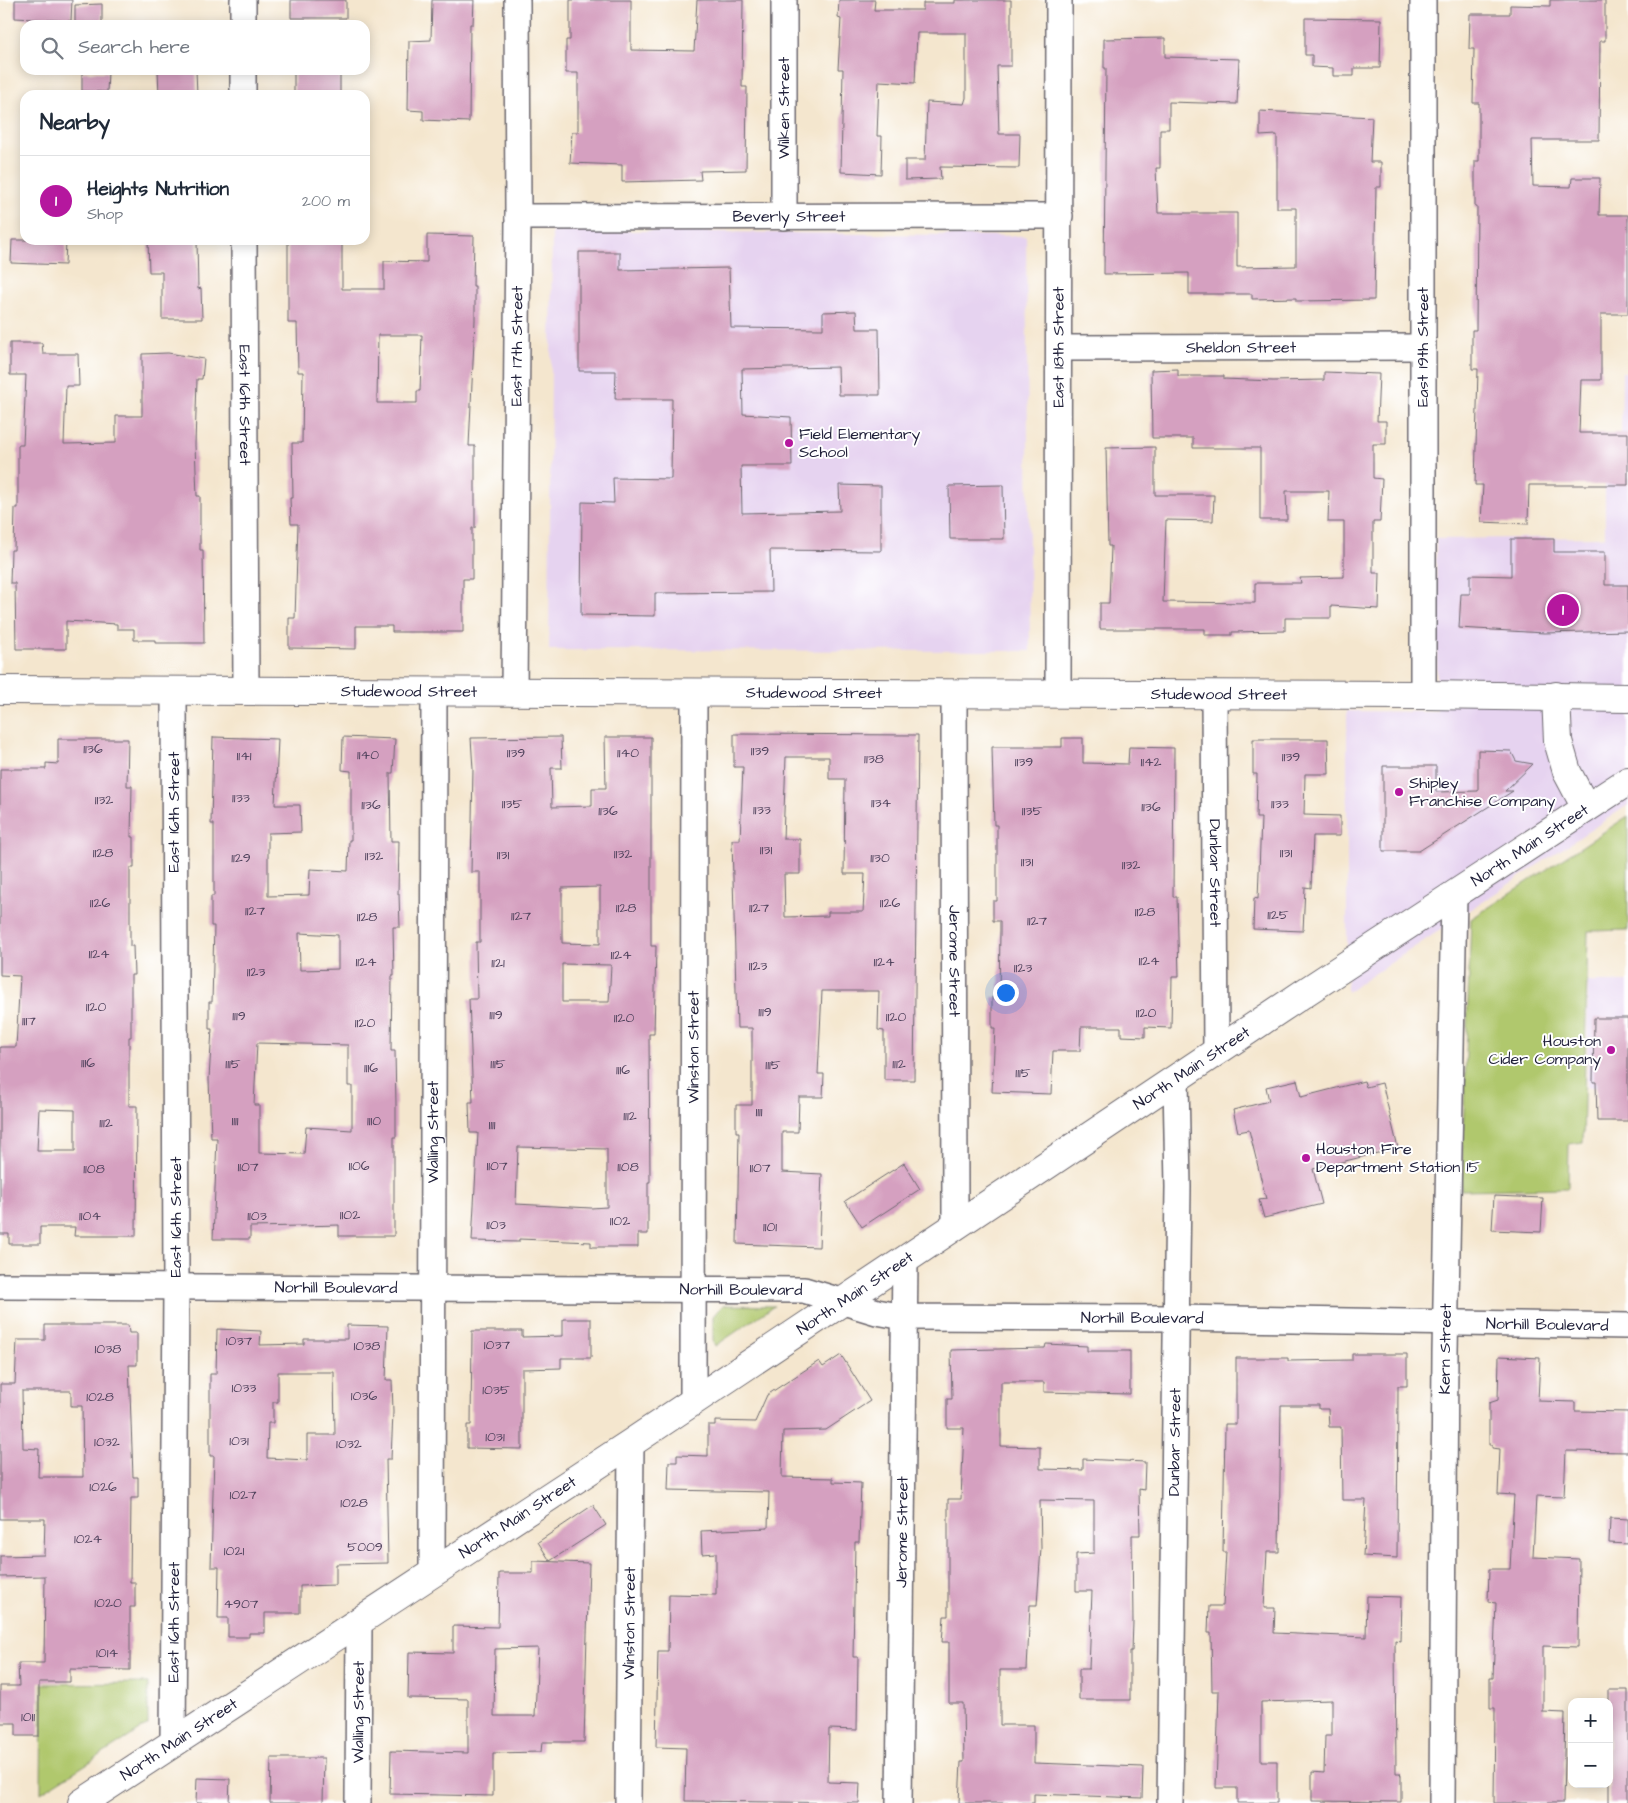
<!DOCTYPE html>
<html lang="en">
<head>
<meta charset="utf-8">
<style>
  body { margin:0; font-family:"Architects Daughter",sans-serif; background:#f2f2f3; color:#1f2937 }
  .controls { position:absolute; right:15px; bottom:15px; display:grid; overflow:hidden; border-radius:10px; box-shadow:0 2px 12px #0003 }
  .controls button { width:45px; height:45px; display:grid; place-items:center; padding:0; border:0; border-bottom:1px solid #e0e1e3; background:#fff; color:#1f2937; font:25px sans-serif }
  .you { position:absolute; left:1005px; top:992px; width:18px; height:18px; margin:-12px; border:4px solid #fff; border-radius:50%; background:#1a73e8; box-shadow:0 0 0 8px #1a73e833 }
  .badge { display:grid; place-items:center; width:32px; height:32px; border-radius:50%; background:#b5179e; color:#fff; font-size:16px; font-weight:700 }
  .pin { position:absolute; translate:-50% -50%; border:2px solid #fff; box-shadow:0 1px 5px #0006 }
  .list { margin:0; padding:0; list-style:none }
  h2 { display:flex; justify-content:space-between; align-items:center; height:65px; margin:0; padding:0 20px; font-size:21px }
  h2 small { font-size:16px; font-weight:400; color:#747a83 }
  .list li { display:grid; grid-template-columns:32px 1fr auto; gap:15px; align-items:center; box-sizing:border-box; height:90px; padding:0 20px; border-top:1px solid #e0e1e3 }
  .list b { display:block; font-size:19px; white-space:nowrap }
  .list p { margin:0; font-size:16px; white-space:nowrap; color:#747a83 }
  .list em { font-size:16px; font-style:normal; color:#747a83 }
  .icon { flex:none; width:28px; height:28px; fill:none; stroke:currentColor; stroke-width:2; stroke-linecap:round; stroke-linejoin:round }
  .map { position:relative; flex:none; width:1628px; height:1803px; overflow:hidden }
  .search { position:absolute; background:#fff; box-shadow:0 2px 12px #0003; left:20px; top:20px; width:350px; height:55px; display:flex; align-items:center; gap:12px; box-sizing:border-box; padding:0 18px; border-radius:15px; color:#747a83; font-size:19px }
  .panel { position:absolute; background:#fff; box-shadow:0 2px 12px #0003; left:20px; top:90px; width:350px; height:155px; border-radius:15px }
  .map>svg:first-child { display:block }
  .built { fill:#e6d3f0 }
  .green { fill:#b0c86d; stroke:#697554 }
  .building { fill:#d5a0c0; fill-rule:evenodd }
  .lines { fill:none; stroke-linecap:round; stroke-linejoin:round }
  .minor-casing { stroke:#6c676e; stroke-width:28 }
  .major-casing { stroke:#6c676e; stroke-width:30 }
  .minor { stroke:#fff; stroke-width:25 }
  .major { stroke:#fff; stroke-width:28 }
  .poi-dot { fill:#b5179e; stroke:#fff; stroke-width:2 }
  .labels { text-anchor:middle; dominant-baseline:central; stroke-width:4; stroke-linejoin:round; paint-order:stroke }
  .number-label { font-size:14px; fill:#4f425c }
  .street-label { font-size:16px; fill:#22223b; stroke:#fff }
  .poi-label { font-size:16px; fill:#22223b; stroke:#fff; text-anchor:start }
</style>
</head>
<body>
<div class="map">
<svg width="1628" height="1803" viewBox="0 0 1628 1803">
  <rect width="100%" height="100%" fill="#fff"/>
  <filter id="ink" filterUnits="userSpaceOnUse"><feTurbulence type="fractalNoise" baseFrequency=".02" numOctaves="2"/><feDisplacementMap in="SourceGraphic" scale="10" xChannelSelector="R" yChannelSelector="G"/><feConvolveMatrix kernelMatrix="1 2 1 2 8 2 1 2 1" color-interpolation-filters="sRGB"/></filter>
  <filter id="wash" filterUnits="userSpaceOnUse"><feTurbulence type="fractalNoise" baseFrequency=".0096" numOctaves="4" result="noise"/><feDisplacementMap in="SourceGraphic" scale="20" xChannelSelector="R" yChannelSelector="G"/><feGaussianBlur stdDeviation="1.12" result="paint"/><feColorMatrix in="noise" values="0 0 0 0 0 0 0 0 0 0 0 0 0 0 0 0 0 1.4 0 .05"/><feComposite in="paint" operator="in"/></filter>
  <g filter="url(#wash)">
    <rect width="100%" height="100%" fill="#f4e6ce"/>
    <path class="built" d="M552,230l474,6 4,415 -481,-1z
      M1622,372h6v433l-281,187v-281l90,1 -1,-173 169,-2v-102h16z
      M1588,982h40v105h-41z"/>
    <path class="green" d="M1628,816v114l-40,1 -5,211 -14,2 -1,44 -107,2 10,-271z
      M723,1305l51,1 -59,40 -2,-5v-25z
      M148,1683v42l-107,68 1,-109z"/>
    <g id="blocks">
      <path class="building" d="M15,0h57l-1,21 -56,-3z
        M291,0h55v18h-55z
        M432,0h42l-1,24h-3l-1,98 -46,-2v-9l-15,-1 1,-69 22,-1z
        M570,0h61v50l63,1 3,-51h46l-1,87h5l-1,83 -46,1 1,9 -79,2v-17l-52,-2 2,-31h6v-59h-12v-33h4z
        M839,0h36l-1,10h49v-7h32v-3h56v66h-14l2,68h21l-1,34 -79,-1 1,12 -36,1v-20h20l2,-58 37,2 2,-6v-65h-49l-2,50 -36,-2 -2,55h5l-1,38 -40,-2 2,-103h-5l3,-50 -3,-1z
        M1550,0h55v41h-5l-1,99h-67l1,46 38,1 1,-9h28l-1,37h29v99h-27v66h-20l-2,53h49v52h-99l-1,39 -47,-2 2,-37h-8l3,-116h-6v-39h4l1,-123h-2v-46h4v-58h-6l1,-54h-5l1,-35h40v-9l40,1z
        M102,4v21h-27v-20z
        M1305,18l76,1 -1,49h-26v8h-21v-8l-21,-1v-12h-7z
        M1165,38v19l74,2 -2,45 -68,-2v27h-9v39h-4l2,45h79v54l59,-1v-58h-19v-73l-17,1v-25l112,6 -2,45h11v25h-5l-2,113 -78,1v-3l-44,1v-5h-63v-21l-85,1 2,-206h-2v-29z
        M158,70h38l1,25h-38z
        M294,70h46v25h-46z
        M82,72h26l-1,20 -25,-1z
        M427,235l47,1 -1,50h2v34l-6,126h6v82h-3v51h-9v53h-71v-6h-36v23l-67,-1v-30h6l3,-94h-7l-1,-26h3l-1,-55h10l1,-71h-5l-1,-49h-9v-82h54v48h42v-28l43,1zM378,335h44l-2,56h-3v12h-40z
        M12,240h54l-1,25 -54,-2z
        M148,240h49l1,49 3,-1 1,31h-40v-47h-13z
        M579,252h41v18l109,-2 2,60 92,1v-17l33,-1 1,18h22l1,66h-41l-1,-28 -96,2 1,45 48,3 1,49h-51l1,47 98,-2 -1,-26 42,1v65l-111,-1 1,42 -116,1v23l-74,-1 1,-113 32,1 -1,-25 58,1 1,-80h-57l1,-28h-37z
        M10,343h32l1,11h35l1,32h-13l-2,58 52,-1v-27h26v-62l26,-1 36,6 -2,20h-5l-2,66 2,51h3v54h3l1,93h-49v-3h-21v-11h-17v-5l-51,-3v28h-50l-1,-66h-5l1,-33h3l1,-42h3v-63h5l3,-70h-16z
        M1178,369v7h46v3l49,2 51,-1v-8l55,2 -2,47h9v23h-13v34l9,1 -2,43h-7v51h7l-1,36 -48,-3v12h-46v13l-53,1v3h-27v-6h-105v-26h9l2,-57h-3l-2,-98 49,-1v48h59l-1,26 -47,-1 -3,82 92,1v-20h46l-1,-5 44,-1v-55h-16l1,-31h-43l1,29h-27v-72h-67v-10h-41l-1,-68z
        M1003,485l1,54h-54l-1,-53z
        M1511,539h43v13h51v33h23v46l-84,2 -85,-5 2,-34h9v-19l41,1z
        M734,734l184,1 -4,345h-30v-49l-6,-1 1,-39h-57l-4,83h6l-1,23h-24l-1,35h-16v40l40,2 -3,73 -82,-3 2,-112h-3v-27h16v-77h-15l-5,-188h8l3,-73h-9zM786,757h43v22h16l-1,95h21l-2,38h-35v4l-43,1 -1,-43h16v-35h-17z
        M213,737l65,2 -3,66h25l1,27 -33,1v63l41,-1 1,-26 38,2 1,-31h2v-69l-9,-1 1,-33 52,2 -2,34h-3l1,68h8l-1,53h1l1,33h-7l1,49h-2l-1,75h4l1,54v32h-2v99h-55v-11l-38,1 -51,1v12h-37l4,-101h-6l-2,-59 3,-50h-3v-27h3l2,-76h-3v-30h3v-72h-3zM299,933l39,2v34l-38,1zM257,1043l91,2v41h4v44l-46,-3 -2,27 -45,-1v-48h-5z
        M561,737l1,31h-11l1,39 40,-1v-18h14l-1,-51h46v209h5l-2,88h-5l1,148h-2v52h-10v13h-47v-5l-72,-3v3l-47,-1 6,-108h-8l-1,-31h4l-4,-103h8l-1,-57h4v-70h-9l2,-103 -2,-31zM600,887v57l-38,-1v-55zM562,964l49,1 -2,37h-47zM518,1147l89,2v58l-16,1 -75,-4z
        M1062,738h21v25l45,1 1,-17 45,1 -1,149h4l2,80h-7l-1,51 -26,-1v10l-24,-1v-9h-40l-1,24h-27l-2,43 -59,-2 3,-64h-3v-31h7l1,-66v-10h-7v-20h4v-76h-3l-2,-78h70z
        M58,739h70l-1,47h5l-1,51h3v31h-4v78h3l1,29h-3v62h-2v69h8l-1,130h-62l1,-9h-35v17h-31v-10h-9v-187h16l4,-71 -20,-1v-206h46v-6l12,1zM39,1109l36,1v41h-38z
        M1253,739h75l1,35h-24l-1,41 36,1v20h-27l-2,52 -6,-1 -2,44 -50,-2 1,-31 4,1 3,-81h-5l1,-44h-4z
        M1478,750l33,1 5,10 17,3 -28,27h8l-94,60h-36v-85h53v26l42,-1z
        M1594,1018h34v103h-31l-1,-39h-3z
        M1297,1080l4,17 63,-16 2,6 16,-4 16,65 -85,21 9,35 -58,14 -5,-18 7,-1 -17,-69 -11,2 -5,-22 36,-9 -3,-14z
        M904,1163l16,26 -58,38 -17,-26z
        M1494,1196l49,2 -2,34 -49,-2z
        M563,1319h28v39h-30v10l-39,1v80l-55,-1v-23h4l1,-94h50v6l41,-1z
        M45,1325h83l1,8h8v32h-8l4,112h5v21h-7l-1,84h5v25h-5v63l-60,-1v13h-31v54h-23v-13h-16v-37h19l-1,-23h26l1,-87 -45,1v-21l44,-1 1,-36h-45v-135h15l2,-44h28zM22,1391h49v15h11l1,71h-45l1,-28 -16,-1z
        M347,1325l41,1 -2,54h6l1,32 -2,47h-5l2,104 -52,1v21l-36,1v27h-35v20h-16v4h-21v-19h-10l1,-51h-8l3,-111h-4v-82h6l1,-45 44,2 -1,14 44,-1v-5h43zM278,1372h56l1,63h-28v25l-40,-2 1,-35h5v-21h5z
        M1046,1344l41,2v5h43v43l-86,-2v-10h-43v64l39,1v22l43,1v-11l62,3 -1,28 -5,-1 1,46h-8l1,87 -1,29h-2v49h-51v-31h10l3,-78h-16v-37l18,-1v-52l-54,-1 1,48 -4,57h-7l-3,65h-27v55h34v38l109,4 -1,31 -108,-4v9h-75l2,-41h3l-1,-59h-14v-61h-7l2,-26h4v-117h13l3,-71h-17v-29h5l-1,-49 94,-2z
        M1352,1354h55v32h-9l-1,172 -34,-2 3,-56h-24l-1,-73h-12l-1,-18h-9v-4h-38l-2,147h-12l-3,56h11l-1,25 92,4 1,-41 34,1 -1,44 -5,-1 1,133h4l1,3v26l-89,-1v-29l12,1 1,-37h7v-36l-71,2v59h16v42h-40v-15h-21l3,-97h-7l-1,-58h-3l1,-27h14l3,-54h-3l2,-128h11v-66h52v3l64,-1z
        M841,1355l29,46 -44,29 -43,1 -1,46 51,1v4l28,1 -2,59h-4l-2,115h5l-1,73 -28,-1 -1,53 32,1 -1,20 -174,-2 1,-53 -30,-1 2,-96h10l1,-57 47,1v-42l-14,1 -1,-23 67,-3 1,-36 -101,-2 1,-28h8v-7l31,1v-31h7v-4l40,1 12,-27 52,-34 4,6z
        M1499,1356l41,2 -2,43 37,1v9l53,1v40l-62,-1 -2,46 -28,-1 -3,61 46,2 -1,88 -35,-1v66l22,1 -2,90h-69l1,-95h-5v-30h3l3,-75 -8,-1 1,-33h21l4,-74 -16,-1 2,-45 -8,-1v-3h-3v-42l9,-3z
        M593,1505l13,20 -56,36 -12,-19z
        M1610,1518l18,1v25l-19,-1z
        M533,1561l56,2 -5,179h-42l-1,10 -48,1v43l-103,-2 1,-43 77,2v-54l-60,-1 1,-46 44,1v-27l45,1 1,-54h34zM538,1648l-3,68h-41l1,-67z
        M1609,1690h19v113h-19z
        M271,1758h53l-1,45h-53z
        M197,1778l33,1 -1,24h-33z"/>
    </g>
  </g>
  <g filter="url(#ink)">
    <use href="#blocks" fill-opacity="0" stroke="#6c676e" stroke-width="1"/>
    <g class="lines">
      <g class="minor-casing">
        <g id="minor">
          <path d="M243,0v25"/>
          <path d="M243,70v25"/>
          <path id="s1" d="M518,217l542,-1"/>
          <path d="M784,217v-217"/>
          <path id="s2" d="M244,240l2,451"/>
          <path id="s3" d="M1059,348l364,-1"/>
          <path id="s4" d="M514,692l4,-475 -1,-217"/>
          <path id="s5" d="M954,693l1,534"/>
          <path id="s6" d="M1058,693l1,-693"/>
          <path id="s7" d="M1214,694l2,358"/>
          <path d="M1423,695v-695"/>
          <path id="s8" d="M0,1286l804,4 73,22 27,5 272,1 452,8"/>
          <path id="s9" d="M693,1402l1,-710"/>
          <path id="s10" d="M432,1573l2,-881"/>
          <path id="s11" d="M173,1743l3,-457 -2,-595"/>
          <path id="s12" d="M358,1803l1,-182"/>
          <path id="s13" d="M628,1803l3,-360"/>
          <path id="s14" d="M899,1803l6,-543"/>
          <path id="s15" d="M1170,1803l8,-616 -2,-107"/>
          <path id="s16" d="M1442,1803l3,-451 9,-456"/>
        </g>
      </g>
      <g class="major-casing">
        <g id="major">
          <path id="s17" d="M0,690l1423,5 205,3"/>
          <path d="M1556,696l2,45 9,31 19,36"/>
          <path id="s18" d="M82,1803l549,-360 676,-452 321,-210"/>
        </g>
      </g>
      <use href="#minor" class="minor"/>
      <use href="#major" class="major"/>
    </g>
  </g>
  <g class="poi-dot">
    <circle cx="789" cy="443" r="5"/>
    <circle cx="1399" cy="792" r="5"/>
    <circle cx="1611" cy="1050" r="5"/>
    <circle cx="1306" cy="1158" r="5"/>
  </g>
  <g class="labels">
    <g class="number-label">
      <text x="93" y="749">1136</text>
      <text x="760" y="751">1139</text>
      <text x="516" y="753">1139</text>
      <text x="628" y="753">1140</text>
      <text x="368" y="755">1140</text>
      <text x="244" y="756">1141</text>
      <text x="1291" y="757">1139</text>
      <text x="874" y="759">1138</text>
      <text x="1024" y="762">1139</text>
      <text x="1151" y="762">1142</text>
      <text x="241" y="798">1133</text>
      <text x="104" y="800">1132</text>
      <text x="881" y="803">1134</text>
      <text x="512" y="804">1135</text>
      <text x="1280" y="804">1133</text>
      <text x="371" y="805">1136</text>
      <text x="1151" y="807">1136</text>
      <text x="762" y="810">1133</text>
      <text x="608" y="811">1136</text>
      <text x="1032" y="811">1135</text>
      <text x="766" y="850">1131</text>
      <text x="103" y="853">1128</text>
      <text x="1286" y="853">1131</text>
      <text x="623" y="854">1132</text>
      <text x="503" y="855">1131</text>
      <text x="374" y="856">1132</text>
      <text x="241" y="858">1129</text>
      <text x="880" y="858">1130</text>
      <text x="1027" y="862">1131</text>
      <text x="1131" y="865">1132</text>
      <text x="100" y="903">1126</text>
      <text x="890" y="903">1126</text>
      <text x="626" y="908">1128</text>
      <text x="759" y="908">1127</text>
      <text x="255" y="911">1127</text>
      <text x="1145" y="912">1128</text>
      <text x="1278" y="915">1125</text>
      <text x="521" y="916">1127</text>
      <text x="367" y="917">1128</text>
      <text x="1037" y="921">1127</text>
      <text x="99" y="954">1124</text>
      <text x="621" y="955">1124</text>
      <text x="1149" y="961">1124</text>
      <text x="366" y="962">1124</text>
      <text x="884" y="962">1124</text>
      <text x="498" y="963">1121</text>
      <text x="758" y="966">1123</text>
      <text x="1023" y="968">1123</text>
      <text x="256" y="972">1123</text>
      <text x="96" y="1007">1120</text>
      <text x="765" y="1012">1119</text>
      <text x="1146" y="1013">1120</text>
      <text x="496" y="1015">1119</text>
      <text x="239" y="1016">1119</text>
      <text x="896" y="1017">1120</text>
      <text x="624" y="1018">1120</text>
      <text x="29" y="1021">1117</text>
      <text x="365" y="1023">1120</text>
      <text x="88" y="1063">1116</text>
      <text x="233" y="1064">1115</text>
      <text x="498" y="1064">1115</text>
      <text x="899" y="1064">1112</text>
      <text x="773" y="1065">1115</text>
      <text x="371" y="1068">1116</text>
      <text x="623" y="1070">1116</text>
      <text x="1023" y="1073">1115</text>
      <text x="759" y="1112">1111</text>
      <text x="630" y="1116">1112</text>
      <text x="235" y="1121">1111</text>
      <text x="374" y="1121">1110</text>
      <text x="106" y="1123">1112</text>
      <text x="492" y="1125">1111</text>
      <text x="359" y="1166">1106</text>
      <text x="497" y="1166">1107</text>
      <text x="248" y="1167">1107</text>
      <text x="628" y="1167">1108</text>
      <text x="760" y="1168">1107</text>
      <text x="94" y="1169">1108</text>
      <text x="350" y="1215">1102</text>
      <text x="90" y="1216">1104</text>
      <text x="257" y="1216">1103</text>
      <text x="620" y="1221">1102</text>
      <text x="496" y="1225">1103</text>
      <text x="770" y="1227">1101</text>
      <text x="239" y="1341">1037</text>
      <text x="497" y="1345">1037</text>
      <text x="367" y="1346">1038</text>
      <text x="108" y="1349">1038</text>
      <text x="244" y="1388">1033</text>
      <text x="496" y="1390">1035</text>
      <text x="364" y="1396">1036</text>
      <text x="100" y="1397">1028</text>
      <text x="495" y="1437">1031</text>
      <text x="239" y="1441">1031</text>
      <text x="107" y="1442">1032</text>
      <text x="349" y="1444">1032</text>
      <text x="103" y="1487">1026</text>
      <text x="243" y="1495">1027</text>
      <text x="354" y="1503">1028</text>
      <text x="88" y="1539">1024</text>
      <text x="365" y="1547">5009</text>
      <text x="234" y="1551">1021</text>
      <text x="108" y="1603">1020</text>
      <text x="241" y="1604">4907</text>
      <text x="107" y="1653">1014</text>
      <text x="28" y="1717">1011</text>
    </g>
    <g class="street-label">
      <text transform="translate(784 108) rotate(-90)">Wilken Street</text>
      <text stroke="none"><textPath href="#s1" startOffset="271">Beverly Street</textPath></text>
      <text stroke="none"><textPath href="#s4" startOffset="346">East 17th Street</textPath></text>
      <text stroke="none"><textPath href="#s6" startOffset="346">East 18th Street</textPath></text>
      <text stroke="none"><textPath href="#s3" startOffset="182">Sheldon Street</textPath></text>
      <text transform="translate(1423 347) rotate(-90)">East 19th Street</text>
      <text stroke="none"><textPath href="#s2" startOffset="165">East 16th Street</textPath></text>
      <text stroke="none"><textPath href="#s17" startOffset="409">Studewood Street</textPath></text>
      <text stroke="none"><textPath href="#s17" startOffset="814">Studewood Street</textPath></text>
      <text stroke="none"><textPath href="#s17" startOffset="1219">Studewood Street</textPath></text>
      <text transform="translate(174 812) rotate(-90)">East 16th Street</text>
      <text stroke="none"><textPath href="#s18" startOffset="1736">North Main Street</textPath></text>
      <text stroke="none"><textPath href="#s7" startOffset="179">Dunbar Street</textPath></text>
      <text stroke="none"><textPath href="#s5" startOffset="268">Jerome Street</textPath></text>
      <text stroke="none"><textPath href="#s9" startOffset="355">Winston Street</textPath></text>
      <text stroke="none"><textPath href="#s18" startOffset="1331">North Main Street</textPath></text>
      <text stroke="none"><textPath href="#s10" startOffset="441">Walling Street</textPath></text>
      <text transform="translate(176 1217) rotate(-90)">East 16th Street</text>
      <text stroke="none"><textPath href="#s8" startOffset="336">Norhill Boulevard</textPath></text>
      <text stroke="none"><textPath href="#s8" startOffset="741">Norhill Boulevard</textPath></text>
      <text stroke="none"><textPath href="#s18" startOffset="926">North Main Street</textPath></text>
      <text stroke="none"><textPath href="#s8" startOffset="1146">Norhill Boulevard</textPath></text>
      <text stroke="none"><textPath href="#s8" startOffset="1551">Norhill Boulevard</textPath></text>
      <text stroke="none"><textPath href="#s16" startOffset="454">Kern Street</textPath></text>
      <text stroke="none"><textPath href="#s15" startOffset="361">Dunbar Street</textPath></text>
      <text stroke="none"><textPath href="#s18" startOffset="521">North Main Street</textPath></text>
      <text stroke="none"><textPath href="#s14" startOffset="271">Jerome Street</textPath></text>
      <text stroke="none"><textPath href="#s11" startOffset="121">East 16th Street</textPath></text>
      <text stroke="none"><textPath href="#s13" startOffset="180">Winston Street</textPath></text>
      <text stroke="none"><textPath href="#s12" startOffset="91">Walling Street</textPath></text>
      <text stroke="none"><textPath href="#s18" startOffset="116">North Main Street</textPath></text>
    </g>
    <g class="poi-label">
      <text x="799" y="434">Field Elementary<tspan x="799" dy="18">School</tspan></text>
      <text x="1409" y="783">Shipley<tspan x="1409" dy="18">Franchise Company</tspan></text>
      <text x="1601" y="1041" text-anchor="end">Houston<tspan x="1601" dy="18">Cider Company</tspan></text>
      <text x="1316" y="1149">Houston Fire<tspan x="1316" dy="18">Department Station 15</tspan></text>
    </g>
  </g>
</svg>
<div class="controls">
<button>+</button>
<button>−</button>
</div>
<div class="you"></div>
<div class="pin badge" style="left:1563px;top:610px">1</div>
<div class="search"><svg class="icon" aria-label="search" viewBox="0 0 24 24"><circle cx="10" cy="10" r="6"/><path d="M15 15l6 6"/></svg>Search here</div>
<section class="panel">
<h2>Nearby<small></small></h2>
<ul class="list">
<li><span class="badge">1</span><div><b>Heights Nutrition</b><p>Shop</p></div><em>200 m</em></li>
</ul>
</section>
</div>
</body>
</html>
